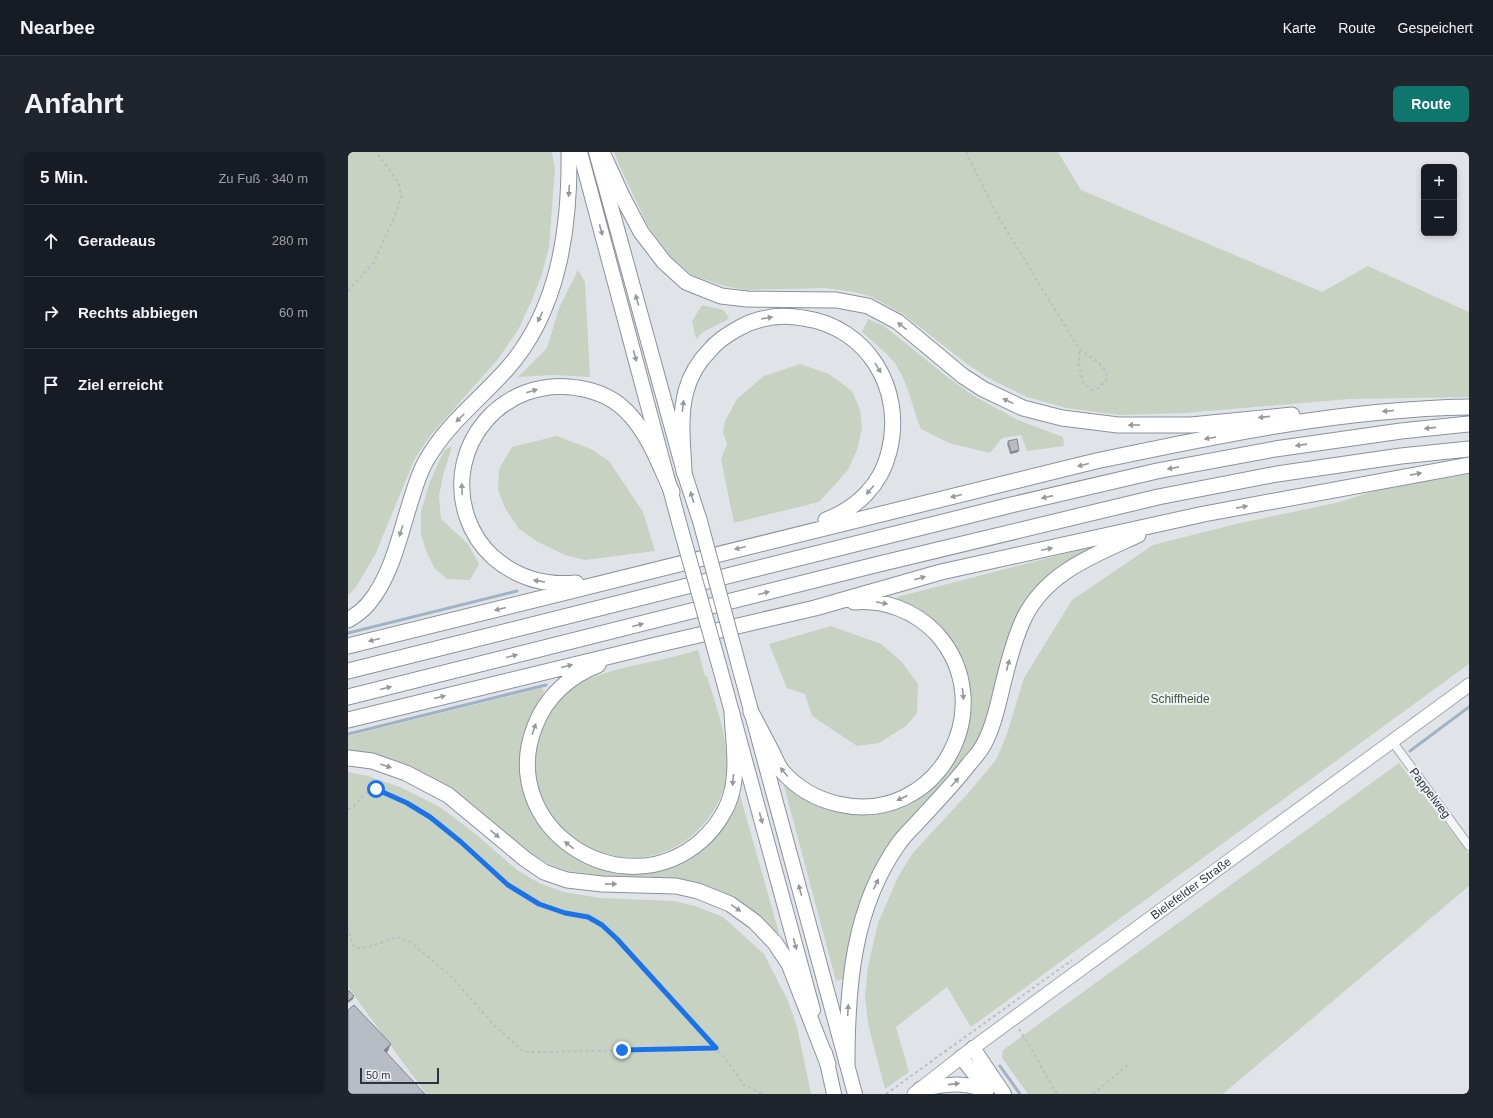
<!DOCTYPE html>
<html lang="de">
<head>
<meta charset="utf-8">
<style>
  body { margin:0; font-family:Helvetica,sans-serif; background:#20242c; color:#f1f3f6 }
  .controls { position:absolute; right:12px; top:12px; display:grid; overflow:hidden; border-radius:6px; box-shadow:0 2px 6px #0003 }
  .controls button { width:36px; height:36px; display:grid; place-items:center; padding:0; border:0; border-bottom:1px solid #363941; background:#171b24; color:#f1f3f6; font:20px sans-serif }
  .scale { position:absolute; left:12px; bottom:10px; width:79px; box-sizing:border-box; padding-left:4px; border:2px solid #2a333f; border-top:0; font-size:11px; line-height:14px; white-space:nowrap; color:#2a333f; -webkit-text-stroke:3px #f0f3f6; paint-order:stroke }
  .stop { position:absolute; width:12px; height:12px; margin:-9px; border:3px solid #1a73e8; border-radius:50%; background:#fff }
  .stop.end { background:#1a73e8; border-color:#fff; box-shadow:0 1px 4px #0008 }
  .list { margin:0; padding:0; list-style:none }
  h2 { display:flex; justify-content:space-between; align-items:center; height:52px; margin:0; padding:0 16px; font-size:17px }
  h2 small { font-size:13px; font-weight:400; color:#9ea1a6 }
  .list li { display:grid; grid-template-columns:26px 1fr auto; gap:12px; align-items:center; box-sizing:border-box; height:72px; padding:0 16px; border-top:1px solid #363941 }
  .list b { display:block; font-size:15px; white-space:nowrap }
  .list em { font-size:13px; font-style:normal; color:#9ea1a6 }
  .icon { flex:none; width:22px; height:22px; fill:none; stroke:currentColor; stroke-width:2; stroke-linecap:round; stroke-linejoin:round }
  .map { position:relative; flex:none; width:1121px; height:942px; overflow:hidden; border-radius:6px }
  header { display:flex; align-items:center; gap:24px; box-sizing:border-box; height:56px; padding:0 20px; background:#171b24; border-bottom:1px solid #363941 }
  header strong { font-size:19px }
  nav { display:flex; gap:22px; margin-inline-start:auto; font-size:14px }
  .intro { display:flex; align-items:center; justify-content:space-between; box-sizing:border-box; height:96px; padding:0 24px }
  h1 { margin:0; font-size:28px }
  .button { padding:10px 18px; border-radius:6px; background:#0f766e; color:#fff; font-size:14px; font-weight:700 }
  main { display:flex; gap:24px; padding:0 24px }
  aside { flex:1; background:#171b24; border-radius:6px; box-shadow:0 2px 6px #0003 }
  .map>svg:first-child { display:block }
  .green { fill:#c7d2c2 }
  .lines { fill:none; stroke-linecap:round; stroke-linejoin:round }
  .stream { stroke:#9eb3c6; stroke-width:3 }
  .minor-casing { stroke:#a6abb2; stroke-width:10 }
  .primary-casing { stroke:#a1a9b3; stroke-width:15 }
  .trunk-casing { stroke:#89929e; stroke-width:16 }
  .motorway-casing { stroke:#89929e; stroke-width:17 }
  .path { stroke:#bbbfc3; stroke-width:2; stroke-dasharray:3 3; stroke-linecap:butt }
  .minor { stroke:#f3f5f7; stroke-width:8 }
  .primary { stroke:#fff; stroke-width:13 }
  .trunk { stroke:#fff; stroke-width:14 }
  .motorway { stroke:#fff; stroke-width:15 }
  .trunk-bridge-casing { stroke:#89929e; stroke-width:16; stroke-linecap:butt }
  .trunk-bridge { stroke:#fff; stroke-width:14 }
  .wall { fill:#9ea3a9 }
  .shaded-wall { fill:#81848a }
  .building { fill:#b8bdc5; stroke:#81848a }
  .oneway { fill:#94999f }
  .route { stroke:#1a73e8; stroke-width:5 }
  .labels { text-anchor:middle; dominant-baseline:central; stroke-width:4; stroke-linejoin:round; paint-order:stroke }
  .park-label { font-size:12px; fill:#405938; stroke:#f0f3f6 }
  .street-label { font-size:12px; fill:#2a333f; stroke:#f0f3f6 }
</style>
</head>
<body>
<header>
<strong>Nearbee</strong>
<nav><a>Karte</a><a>Route</a><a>Gespeichert</a></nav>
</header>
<div class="intro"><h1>Anfahrt</h1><a class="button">Route</a></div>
<main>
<aside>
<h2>5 Min.<small>Zu Fuß · 340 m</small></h2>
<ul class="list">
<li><svg class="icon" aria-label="ahead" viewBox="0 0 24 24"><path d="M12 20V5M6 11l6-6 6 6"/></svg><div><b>Geradeaus</b></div><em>280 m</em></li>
<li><svg class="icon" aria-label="right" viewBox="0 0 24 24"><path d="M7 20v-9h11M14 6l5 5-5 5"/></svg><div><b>Rechts abbiegen</b></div><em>60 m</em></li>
<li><svg class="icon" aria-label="arrive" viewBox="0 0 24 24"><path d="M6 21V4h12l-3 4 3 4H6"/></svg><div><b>Ziel erreicht</b></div></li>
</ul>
</aside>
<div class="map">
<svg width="1121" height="942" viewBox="0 0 1121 942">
  <rect width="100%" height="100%" fill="#e0e4e8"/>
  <path class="green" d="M0,0h204l3,17 -6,78 -7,27 -10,26 -14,30 -20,29 -68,77 -15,22 -40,97 -19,32 -8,8z
    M266,0h444l23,38 241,102 46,-26 101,46v85l-119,2 -165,14 -65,2 -54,-7 -39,-11 -37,-18 -23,-15 -64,-50 -31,-17 -18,-5 -28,-4 -79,2 -23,-4 -32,-11 -21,-18 -23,-31 -29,-61z
    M230,118l7,12 5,95 -37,-2 -35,2 29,-29 12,-40z
    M354,153l21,5 6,7 -2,3 -24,12 -7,7 -4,-18z
    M520,167l16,7 66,53 24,17 44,24 45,17 1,9 -37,5 -6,-16 -19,3 -12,15 -41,-10 -28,-14c-9,-21 -13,-48 -27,-67 -7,-9 -23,-22 -32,-30z
    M452,212l29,10 23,17 8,18 2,19 -5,22 -9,20 -29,32 -85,21 -13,-64 6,-15 -4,-12 2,-11 12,-22 27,-23z
    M209,284l34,13 18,12 34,51 12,39 -70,9 -20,-5 -27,-13 -19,-13 -14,-21 -7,-18 1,-21 13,-22z
    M104,294l-9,30 -4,20 2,23 27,25 11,20 -9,16 -23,-1 -12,-10 -8,-16 -6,-18v-23l8,-28 15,-34z
    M1121,322v190l-498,363 -24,-40 -51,40 13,45 -24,17 -17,-65 -3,-28 3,-30 10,-43 20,-46 14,-23 58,-63 26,-31 11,-26 17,-56 48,-78 81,-55 83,-21 104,-22 40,-13z
    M743,395l1,2 -58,45 -48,131c-10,18 -21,35 -35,50 -10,12 -23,23 -34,35 -44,49 -66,104 -74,169l-7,2 -52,-195h1c27,23 60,33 96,26 9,-2 17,-3 26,-7 38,-17 62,-59 65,-100 0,-5 -1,-10 -2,-15 -3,-18 -8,-33 -18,-48 -8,-11 -16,-21 -27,-29 -8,-6 -18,-10 -27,-13l-1,-3z
    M483,474l50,18 20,17 17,23 -1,29 -11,13 -27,17 -22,3 -45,-30 -7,-22 -18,-6 -18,-44z
    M350,498l7,26h2c10,33 23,66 19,101 -3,21 -13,38 -28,53 -66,66 -181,4 -160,-87 6,-23 18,-47 39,-60 5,-3 12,-4 17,-6 34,-13 70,-16 104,-27z
    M194,536l2,4c-10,18 -20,35 -23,56 -8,63 42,122 105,125 14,0 29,-1 42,-7 7,-3 14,-13 19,-19 17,-18 34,-35 50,-53l3,1 39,138 -4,1 -97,-54 -25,-3 -51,-1 -33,-5 -20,-7 -20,-12 -76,-63 -44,-22 -61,-16v-15z
    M1051,611l70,91v32l-246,208h-195l-26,-36 1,-8z
    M0,620l20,4 32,11 40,20 37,28 40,35 24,14 23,8 36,6 74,3 21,5 28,11 41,37 24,47 9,26 14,67h-385l-78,-107z"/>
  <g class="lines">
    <path class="stream" d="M0,481l169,-42
      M0,582l198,-49
      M1062,599l59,-44
      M652,914l20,28"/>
    <g class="minor-casing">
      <path id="minor" d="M1044,589l77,105"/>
    </g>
    <g class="primary-casing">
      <g id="primary">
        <path id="s1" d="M566,942l59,-46 496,-363"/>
      </g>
    </g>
    <g class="trunk-casing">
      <path id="trunk" d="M232,0l100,374
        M248,0l88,320 16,49
        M392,518l115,424
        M373,520l92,338
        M625,896l31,46
        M477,901l9,41
        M613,905l26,33
        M572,937c28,-4 39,-8 66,1"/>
    </g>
    <g class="motorway-casing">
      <path id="motorway" d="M254,0l20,44 19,36 23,30 22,20 35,14 26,3 89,1 32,6 30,16 65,54 20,13 40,19 39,10 56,7h73l101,-10
        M336,320c-1,-26 -5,-55 2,-81 4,-15 13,-30 24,-41 8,-10 18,-16 29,-22 20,-11 41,-14 64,-10 65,9 102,72 86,134 -8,33 -32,56 -63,68
        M228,431c-31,3 -59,-5 -83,-26 -12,-11 -21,-25 -26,-40 -24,-72 37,-142 111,-129 20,3 39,12 52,27 20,22 30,51 42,77
        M0,468c7,-4 16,-11 21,-17 23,-28 31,-69 42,-103 4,-13 8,-27 15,-39 20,-36 53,-61 80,-91 53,-59 64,-142 63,-218
        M0,494l748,-185c123,-26 247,-52 373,-54
        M250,513c-29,11 -52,32 -63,61 -40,101 87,185 167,114 14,-13 26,-31 30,-49 6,-25 1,-53 0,-78
        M0,519l663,-166 146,-34 118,-22 126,-18 68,-7
        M0,545l527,-132 283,-68 119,-23 124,-18 68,-7
        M403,560c7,13 14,27 21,40 3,6 6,14 10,19 15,17 34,28 56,33 99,23 165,-97 98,-171 -21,-22 -52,-34 -82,-31
        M0,568l308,-75 159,-37 126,-36 263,-58 265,-49
        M0,606l24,3 34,12 42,22 77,64 19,13 23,8 35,4 74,2 22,5 32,13 25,18 20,21 14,21 39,100
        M499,911c0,-77 6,-156 52,-220 5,-7 11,-13 17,-19 18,-20 37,-39 53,-60 4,-5 9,-10 12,-15 13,-20 18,-50 24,-73 5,-20 10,-39 19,-58 23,-46 70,-63 114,-83"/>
    </g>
    <path class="path" d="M618,0l30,61 83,136 19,13 8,9 1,8 -8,9 -8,2 -8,-8 -4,-16v-17
      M0,139l26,-29 24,-54 3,-10 -2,-15 -23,-31
      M0,657l6,-3 9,-11 13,-6 31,14 23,14 31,25 47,43 31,19 26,9 23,4 14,8 15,14 111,123 16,23 19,9
      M0,775l4,17 5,4 11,-1 29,-10 12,4 43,36 43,49 29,26h20l172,-4
      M671,877l11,18 27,47
      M538,942l186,-134
      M745,942l35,-29"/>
    <use href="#minor" class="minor"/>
    <use href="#primary" class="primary"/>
    <use href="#trunk" class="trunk"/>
    <use href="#motorway" class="motorway"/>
    <g class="trunk-bridge-casing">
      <path id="trunk-bridge" d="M352,369l40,149
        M332,374l41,146"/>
    </g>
    <use href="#trunk-bridge" class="trunk-bridge"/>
  </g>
  <path class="wall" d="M660,289l11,9 -1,2 -8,2 -3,-10z"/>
  <path class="shaded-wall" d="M671,298l-1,2 -8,2 1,-2z
    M6,844l-1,3 -5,4v-2z
    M43,892l-4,9 -6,6 3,-9z"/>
  <path class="building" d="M669,287l2,11 -8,2 -3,-11z
    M0,838l6,6 -6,5z
    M6,853l37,39 -7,6 41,44h-77v-84z"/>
  <defs><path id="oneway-solid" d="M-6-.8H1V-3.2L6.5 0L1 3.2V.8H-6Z"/></defs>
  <g class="oneway">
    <use href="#oneway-solid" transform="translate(221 39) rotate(93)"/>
    <use href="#oneway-solid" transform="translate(253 78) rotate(75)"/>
    <use href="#oneway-solid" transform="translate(289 148) rotate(-106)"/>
    <use href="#oneway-solid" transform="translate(192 165) rotate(116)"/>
    <use href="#oneway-solid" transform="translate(419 166) rotate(-10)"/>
    <use href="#oneway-solid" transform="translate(554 174) rotate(-142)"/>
    <use href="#oneway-solid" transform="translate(287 204) rotate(75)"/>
    <use href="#oneway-solid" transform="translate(530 216) rotate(59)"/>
    <use href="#oneway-solid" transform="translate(184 239) rotate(-17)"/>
    <use href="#oneway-solid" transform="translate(660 249) rotate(-154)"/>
    <use href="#oneway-solid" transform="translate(335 254) rotate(-83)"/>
    <use href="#oneway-solid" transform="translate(1040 259) rotate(175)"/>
    <use href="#oneway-solid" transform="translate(916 265) rotate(174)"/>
    <use href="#oneway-solid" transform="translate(112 266) rotate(135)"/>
    <use href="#oneway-solid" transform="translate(786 273) rotate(180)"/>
    <use href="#oneway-solid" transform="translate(1082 276) rotate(174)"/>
    <use href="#oneway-solid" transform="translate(862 286) rotate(170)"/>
    <use href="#oneway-solid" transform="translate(953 293) rotate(172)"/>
    <use href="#oneway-solid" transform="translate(735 313) rotate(166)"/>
    <use href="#oneway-solid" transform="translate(825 316) rotate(169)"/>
    <use href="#oneway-solid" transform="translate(1068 322) rotate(-11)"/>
    <use href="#oneway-solid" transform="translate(114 337) rotate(-92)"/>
    <use href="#oneway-solid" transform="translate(522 338) rotate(131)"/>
    <use href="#oneway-solid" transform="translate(608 344) rotate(166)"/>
    <use href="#oneway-solid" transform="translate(344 345) rotate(-107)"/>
    <use href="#oneway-solid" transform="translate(699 345) rotate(167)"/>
    <use href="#oneway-solid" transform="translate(894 355) rotate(-11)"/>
    <use href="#oneway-solid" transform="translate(53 379) rotate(107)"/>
    <use href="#oneway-solid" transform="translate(392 396) rotate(166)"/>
    <use href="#oneway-solid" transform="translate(699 397) rotate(-12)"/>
    <use href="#oneway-solid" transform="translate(572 426) rotate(-16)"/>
    <use href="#oneway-solid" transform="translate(191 429) rotate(-171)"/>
    <use href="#oneway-solid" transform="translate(416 441) rotate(-14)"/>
    <use href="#oneway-solid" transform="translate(534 451) rotate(12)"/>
    <use href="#oneway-solid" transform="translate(152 457) rotate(166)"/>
    <use href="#oneway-solid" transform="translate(290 473) rotate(-14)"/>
    <use href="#oneway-solid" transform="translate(26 488) rotate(166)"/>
    <use href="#oneway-solid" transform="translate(164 504) rotate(-14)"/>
    <use href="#oneway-solid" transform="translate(660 513) rotate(-75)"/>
    <use href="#oneway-solid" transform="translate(219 514) rotate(-14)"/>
    <use href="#oneway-solid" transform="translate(38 536) rotate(-14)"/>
    <use href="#oneway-solid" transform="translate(615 542) rotate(84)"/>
    <use href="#oneway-solid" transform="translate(92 545) rotate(-14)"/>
    <use href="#oneway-solid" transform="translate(186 577) rotate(-71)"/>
    <use href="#oneway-solid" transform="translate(38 614) rotate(19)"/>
    <use href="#oneway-solid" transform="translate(436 620) rotate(-130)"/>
    <use href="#oneway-solid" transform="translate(385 628) rotate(95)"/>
    <use href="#oneway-solid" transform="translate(607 630) rotate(-48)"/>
    <use href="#oneway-solid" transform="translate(554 646) rotate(156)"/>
    <use href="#oneway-solid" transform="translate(413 666) rotate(75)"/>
    <use href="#oneway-solid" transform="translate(147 682) rotate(40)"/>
    <use href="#oneway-solid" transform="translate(221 693) rotate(-143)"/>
    <use href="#oneway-solid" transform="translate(263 732) rotate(1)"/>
    <use href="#oneway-solid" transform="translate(528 732) rotate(-64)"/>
    <use href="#oneway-solid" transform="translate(452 738) rotate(-105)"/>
    <use href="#oneway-solid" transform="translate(388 756) rotate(35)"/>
    <use href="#oneway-solid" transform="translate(447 792) rotate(75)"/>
    <use href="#oneway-solid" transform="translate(500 858) rotate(-87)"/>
    <use href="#oneway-solid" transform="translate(606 932) rotate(-6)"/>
  </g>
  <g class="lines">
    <path class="route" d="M28,637l31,14 23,14 31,25 47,43 31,19 26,9 23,4 14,8 15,14 99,109 -94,2"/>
  </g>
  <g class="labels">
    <g class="park-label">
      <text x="832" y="547">Schiffheide</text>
    </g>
    <g class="street-label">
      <text transform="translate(1082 641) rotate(53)">Pappelweg</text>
      <text stroke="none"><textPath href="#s1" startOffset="345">Bielefelder Straße</textPath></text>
    </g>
  </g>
</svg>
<div class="controls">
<button>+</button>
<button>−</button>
</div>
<div class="scale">50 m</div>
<div class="stop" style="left:28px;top:637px"></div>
<div class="stop end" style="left:274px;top:898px"></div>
</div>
</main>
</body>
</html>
